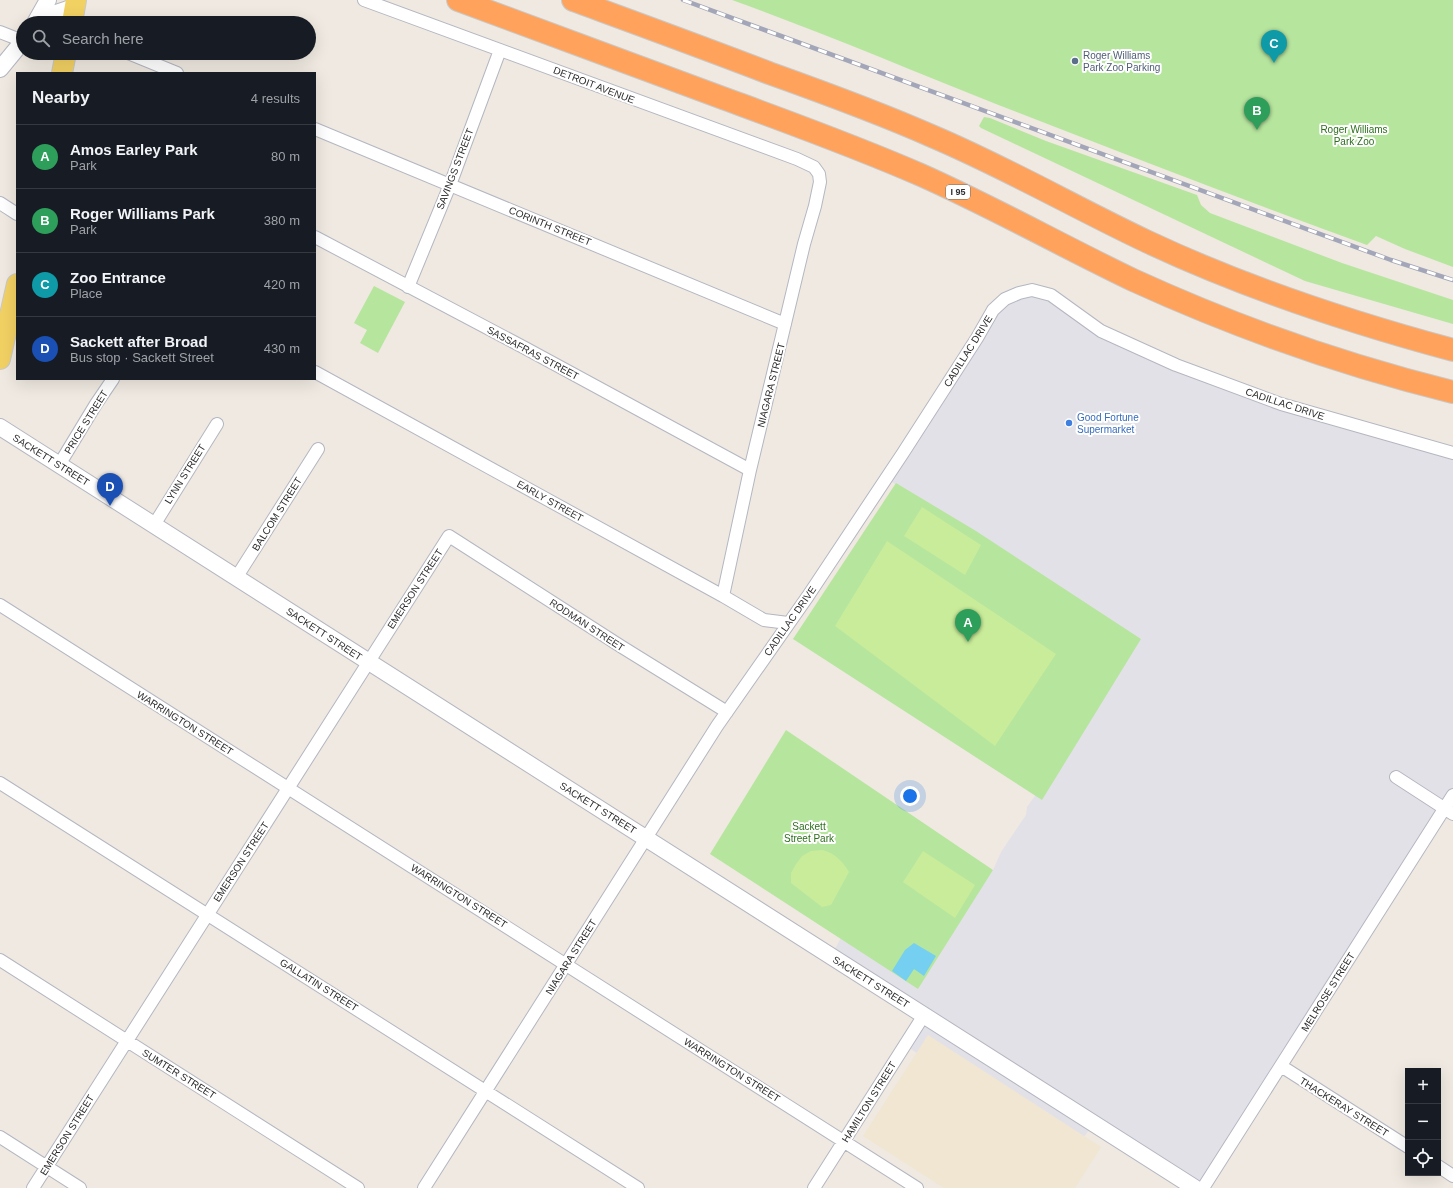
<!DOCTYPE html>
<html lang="en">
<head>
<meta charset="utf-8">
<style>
  body { margin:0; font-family:Arial,sans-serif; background:#20242c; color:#f1f3f6 }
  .controls { position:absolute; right:12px; bottom:12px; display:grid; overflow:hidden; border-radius:0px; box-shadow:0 4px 16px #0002 }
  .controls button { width:36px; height:36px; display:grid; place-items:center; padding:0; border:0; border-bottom:1px solid #363941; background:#171b24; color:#f1f3f6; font:20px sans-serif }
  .you { position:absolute; left:910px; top:796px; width:14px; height:14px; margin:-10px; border:3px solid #fff; border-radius:50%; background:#1a73e8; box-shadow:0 0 0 6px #1a73e833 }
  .badge { display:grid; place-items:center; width:26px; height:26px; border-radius:50%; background:#d93025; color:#fff; font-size:13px; font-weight:700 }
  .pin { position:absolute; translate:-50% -33px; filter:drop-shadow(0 1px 2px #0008) }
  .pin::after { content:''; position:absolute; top:21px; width:14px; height:12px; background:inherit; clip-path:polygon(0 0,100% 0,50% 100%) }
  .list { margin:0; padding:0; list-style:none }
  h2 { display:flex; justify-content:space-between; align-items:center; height:52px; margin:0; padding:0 16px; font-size:17px }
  h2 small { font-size:13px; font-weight:400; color:#9ea1a6 }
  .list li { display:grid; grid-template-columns:26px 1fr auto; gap:12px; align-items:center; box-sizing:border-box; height:64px; padding:0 16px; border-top:1px solid #363941 }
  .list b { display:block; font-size:15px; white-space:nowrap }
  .list p { margin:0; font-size:13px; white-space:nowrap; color:#9ea1a6 }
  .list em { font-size:13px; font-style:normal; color:#9ea1a6 }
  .icon { flex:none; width:22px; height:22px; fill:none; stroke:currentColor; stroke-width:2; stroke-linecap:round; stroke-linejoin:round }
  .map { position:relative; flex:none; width:1453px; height:1188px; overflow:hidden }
  .search { position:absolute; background:#171b24; box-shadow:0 4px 16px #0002; left:16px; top:16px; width:300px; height:44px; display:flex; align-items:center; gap:10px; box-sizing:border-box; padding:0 14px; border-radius:22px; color:#9ea1a6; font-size:15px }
  .panel { position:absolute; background:#171b24; box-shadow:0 4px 16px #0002; left:16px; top:72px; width:300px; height:308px; border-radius:0px }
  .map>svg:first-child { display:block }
  .industrial { fill:#e3e1e8 }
  .education { fill:#f0e6d1 }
  .green { fill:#b6e59e }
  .pitch { fill:#c9ec9a }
  .water { fill:#75cff0 }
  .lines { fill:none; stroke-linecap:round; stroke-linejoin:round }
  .minor-casing { stroke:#b4b7c1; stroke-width:14 }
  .tertiary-casing { stroke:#b4b7c1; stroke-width:18 }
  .primary-casing { stroke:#c9c9c9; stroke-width:22 }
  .motorway-casing { stroke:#c9c9c9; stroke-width:24 }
  .minor { stroke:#fff; stroke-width:12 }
  .tertiary { stroke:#fff; stroke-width:16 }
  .primary { stroke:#f2d163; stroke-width:20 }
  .motorway { stroke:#ffa35c; stroke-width:22 }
  .rail-casing { stroke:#a3a6b8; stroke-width:4.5 }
  .rail { stroke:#fff; stroke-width:3; stroke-dasharray:9; stroke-linecap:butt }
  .service-dot { fill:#5c6f8a; stroke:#fff; stroke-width:1.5 }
  .shop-dot { fill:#3f7fe0; stroke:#fff; stroke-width:1.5 }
  .labels { text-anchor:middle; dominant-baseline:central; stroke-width:4; stroke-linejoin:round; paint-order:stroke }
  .shield { fill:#fff; stroke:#6d6d6d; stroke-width:1 }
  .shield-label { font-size:9px; font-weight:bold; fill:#2e2e2e }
  .service-label { font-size:10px; fill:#4e5e75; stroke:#fff; text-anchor:start }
  .street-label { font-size:10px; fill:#2e2e2e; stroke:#fff }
  .park-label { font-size:10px; fill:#2c6e1b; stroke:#fff }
  .shop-label { font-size:10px; fill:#366cbe; stroke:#fff; text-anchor:start }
</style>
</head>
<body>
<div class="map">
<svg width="1453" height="1188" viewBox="0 0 1453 1188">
  <rect width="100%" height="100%" fill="#efe9e1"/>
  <path class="industrial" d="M1034,291l139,75 280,88v340l-254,393 -105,-63 -18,23 -144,-83 -28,-20 15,-30 -86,-62 23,-40 103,4 34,-46 8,-18 25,-37 1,-8 43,-61 -22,-159 -162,-109 104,-166z"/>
  <path class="education" d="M928,1035l173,112 -26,41h-131l-81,-52z"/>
  <path class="green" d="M732,0h721v267l-48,-18 -29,-13 -9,9c-124,-45 -248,-93 -371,-141 -88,-35 -175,-72 -264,-104z
    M984,117l6,1 56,23 151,54 4,10 9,8 132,50 111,37v24l-148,-43 -324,-153 -2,-2z
    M374,286l31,16 -27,51 -18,-10 7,-13 -13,-7z
    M896,483l80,48 165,108 -99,161 -249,-161z
    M786,730l207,140 -75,119 -208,-135z"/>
  <path class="pitch" d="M922,507l59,38 -16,30 -61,-39z
    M887,541l169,113 -61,92 -160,-120z
    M823,850c13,4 19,11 26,22l-18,33 -9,2 -31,-24v-10l5,-9 6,-8 9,-5z
    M923,851l52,34 -20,33 -52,-36z"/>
  <path class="water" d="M914,943l22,13 -12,20 -10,-7 -8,12 -14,-10 13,-21z"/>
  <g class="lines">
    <g class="minor-casing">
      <path id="minor" d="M364,0l433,159 17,8 5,7 1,8 -5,24 -11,38 -54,226 -27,126
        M0,32l23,9
        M128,53l49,20
        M315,129l470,195
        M0,203l17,11
        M315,237l210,111 225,122
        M408,287l42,-102 50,-135
        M315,372l408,224 41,24 24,3
        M59,465l37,-61 17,-25
        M154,525l63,-101
        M236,578l82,-129
        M0,605l917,583
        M1396,777l57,37
        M0,783l638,405
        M0,960l358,228
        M1281,1066l127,81
        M0,1137l80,51
        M1438,1166l15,10
        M33,1188l416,-652 173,111 105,65
        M424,1188l293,-462 91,-130 95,-143 74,-115 16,-28 12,-11 14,-6 13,-3 19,5 50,36 75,34 105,39 172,49
        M814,1188l110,-173
        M1203,1188l250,-393"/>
    </g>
    <g class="tertiary-casing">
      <path id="tertiary" d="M35,23l13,-23
        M38,23l15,-9 21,-7
        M0,69l23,-28
        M0,427l1195,761"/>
    </g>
    <g class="primary-casing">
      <path id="primary" d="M72,23l4,-23
        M62,73l4,-20
        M0,359l17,-75"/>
    </g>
    <g class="motorway-casing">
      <path id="motorway" d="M458,0c87,32 175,65 262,97 68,25 135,49 201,78 72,32 141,71 212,105 103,47 210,85 320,112
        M573,0c65,24 131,48 196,73 56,20 111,40 165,64 73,31 142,71 214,105 98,46 201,80 305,108"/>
    </g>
    <use href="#minor" class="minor"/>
    <use href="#tertiary" class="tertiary"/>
    <use href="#primary" class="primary"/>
    <use href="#motorway" class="motorway"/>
    <g class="rail-casing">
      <path id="rail" d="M683,0l708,260 62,20"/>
    </g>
    <use href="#rail" class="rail"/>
  </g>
  <circle class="service-dot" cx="1075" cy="61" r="4"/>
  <circle class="shop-dot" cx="1069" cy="423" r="4"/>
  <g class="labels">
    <rect class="shield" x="946" y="185" width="24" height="14" rx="3"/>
    <g class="shield-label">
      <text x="958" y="192">I 95</text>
    </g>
    <g class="service-label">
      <text x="1083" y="55">Roger Williams<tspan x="1083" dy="12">Park Zoo Parking</tspan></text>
    </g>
    <g class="street-label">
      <text transform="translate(594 85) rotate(21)">DETROIT AVENUE</text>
      <text transform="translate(455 169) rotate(-69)">SAVINGS STREET</text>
      <text transform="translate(550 226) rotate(22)">CORINTH STREET</text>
      <text transform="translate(968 351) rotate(-58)">CADILLAC DRIVE</text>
      <text transform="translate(533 353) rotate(28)">SASSAFRAS STREET</text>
      <text transform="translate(771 385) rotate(-76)">NIAGARA STREET</text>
      <text transform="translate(1285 404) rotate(18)">CADILLAC DRIVE</text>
      <text transform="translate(86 422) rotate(-58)">PRICE STREET</text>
      <text transform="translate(51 460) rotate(32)">SACKETT STREET</text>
      <text transform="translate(185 474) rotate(-58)">LYNN STREET</text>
      <text transform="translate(550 501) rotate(29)">EARLY STREET</text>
      <text transform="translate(277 514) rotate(-58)">BALCOM STREET</text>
      <text transform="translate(415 589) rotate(-57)">EMERSON STREET</text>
      <text transform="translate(790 621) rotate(-55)">CADILLAC DRIVE</text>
      <text transform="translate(587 625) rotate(33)">RODMAN STREET</text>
      <text transform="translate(324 634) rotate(33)">SACKETT STREET</text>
      <text transform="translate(185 723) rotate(32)">WARRINGTON STREET</text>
      <text transform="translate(598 808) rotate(32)">SACKETT STREET</text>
      <text transform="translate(241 862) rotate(-57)">EMERSON STREET</text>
      <text transform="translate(459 896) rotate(32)">WARRINGTON STREET</text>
      <text transform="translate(571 957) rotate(-58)">NIAGARA STREET</text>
      <text transform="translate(871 982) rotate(32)">SACKETT STREET</text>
      <text transform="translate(319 985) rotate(32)">GALLATIN STREET</text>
      <text transform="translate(1328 992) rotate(-58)">MELROSE STREET</text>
      <text transform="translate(732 1070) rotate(32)">WARRINGTON STREET</text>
      <text transform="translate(179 1074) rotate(32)">SUMTER STREET</text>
      <text transform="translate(869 1102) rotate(-58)">HAMILTON STREET</text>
      <text transform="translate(1344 1107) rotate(32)">THACKERAY STREET</text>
      <text transform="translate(67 1135) rotate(-58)">EMERSON STREET</text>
    </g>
    <g class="park-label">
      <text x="1354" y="129">Roger Williams<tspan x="1354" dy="12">Park Zoo</tspan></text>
      <text x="809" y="826">Sackett<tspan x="809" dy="12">Street Park</tspan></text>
    </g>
    <g class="shop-label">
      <text x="1077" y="417">Good Fortune<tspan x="1077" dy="12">Supermarket</tspan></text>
    </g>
  </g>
</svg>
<div class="controls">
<button>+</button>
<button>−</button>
<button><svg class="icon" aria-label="locate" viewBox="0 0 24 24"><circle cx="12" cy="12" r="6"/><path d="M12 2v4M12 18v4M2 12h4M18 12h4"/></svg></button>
</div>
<div class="you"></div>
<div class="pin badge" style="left:968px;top:642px;background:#2e9e5b">A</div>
<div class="pin badge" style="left:1257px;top:130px;background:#2e9e5b">B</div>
<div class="pin badge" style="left:1274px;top:63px;background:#0f9aa8">C</div>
<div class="pin badge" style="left:110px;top:506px;background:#1a4fb4">D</div>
<div class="search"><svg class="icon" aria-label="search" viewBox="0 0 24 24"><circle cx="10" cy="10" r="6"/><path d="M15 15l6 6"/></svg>Search here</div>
<section class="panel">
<h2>Nearby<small>4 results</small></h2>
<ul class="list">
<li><span class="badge" style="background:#2e9e5b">A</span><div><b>Amos Earley Park</b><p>Park</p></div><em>80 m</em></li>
<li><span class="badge" style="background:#2e9e5b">B</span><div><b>Roger Williams Park</b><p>Park</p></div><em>380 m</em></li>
<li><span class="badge" style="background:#0f9aa8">C</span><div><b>Zoo Entrance</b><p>Place</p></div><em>420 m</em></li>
<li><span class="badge" style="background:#1a4fb4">D</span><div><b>Sackett after Broad</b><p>Bus stop · Sackett Street</p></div><em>430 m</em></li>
</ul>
</section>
</div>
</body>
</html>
